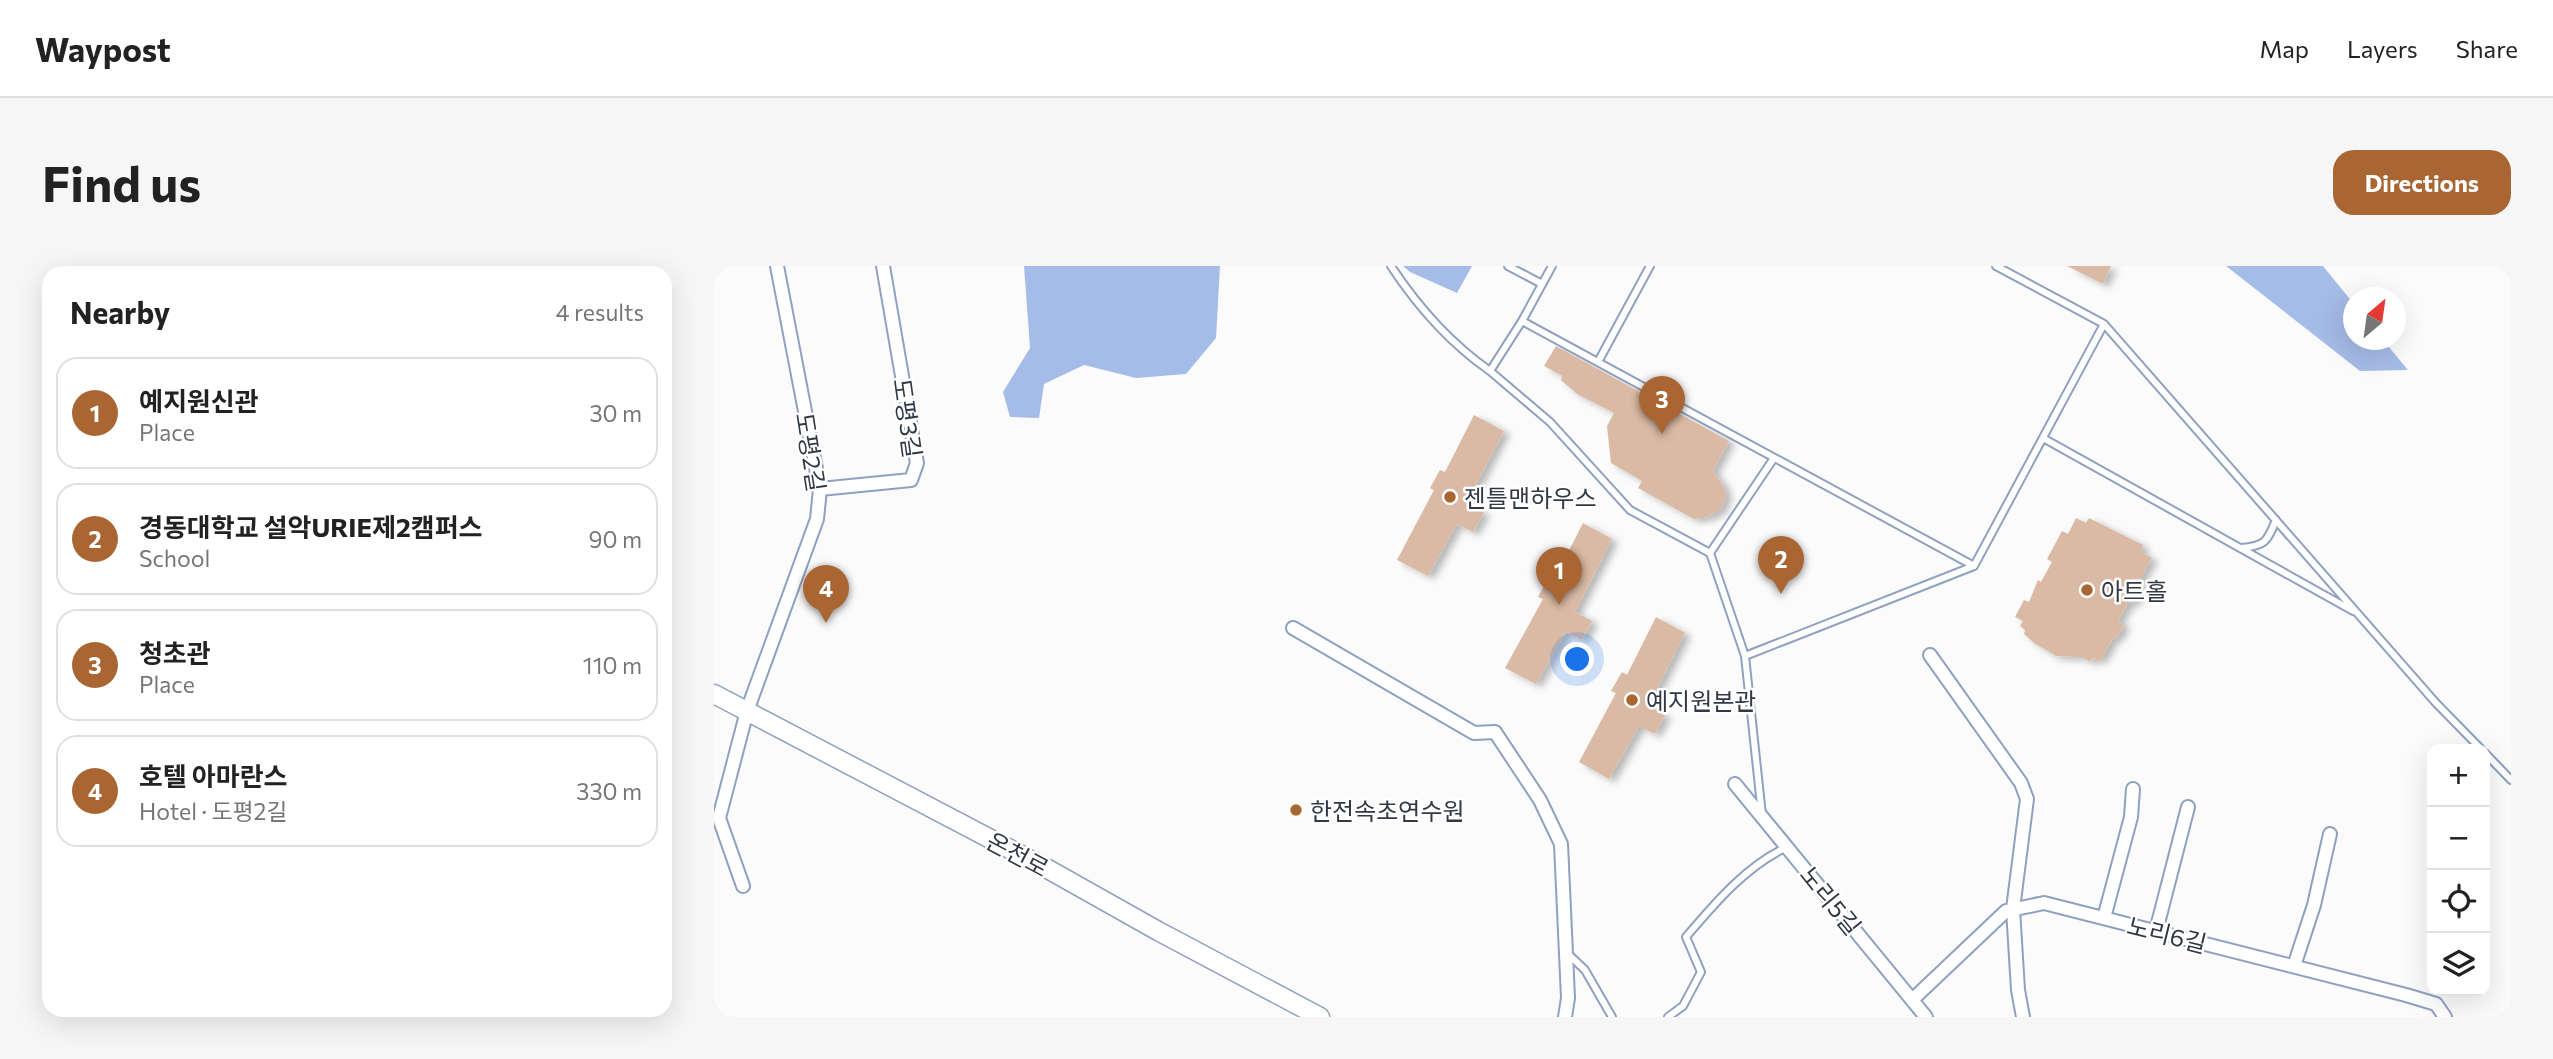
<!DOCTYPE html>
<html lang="en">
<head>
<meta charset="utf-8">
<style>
  body { margin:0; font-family:Commissioner,"Noto Sans KR",sans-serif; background:#f6f6f6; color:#222 }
  .controls { position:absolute; right:21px; bottom:21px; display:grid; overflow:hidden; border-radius:14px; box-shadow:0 7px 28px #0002 }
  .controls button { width:63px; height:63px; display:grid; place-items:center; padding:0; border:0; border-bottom:2px solid #e0e0e0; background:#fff; color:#222; font:35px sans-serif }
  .compass { position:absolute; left:1629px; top:21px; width:63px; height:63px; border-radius:50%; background:#fff; box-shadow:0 7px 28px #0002; rotate:29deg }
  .you { position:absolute; left:864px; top:394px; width:24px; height:24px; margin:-18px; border:5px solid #fff; border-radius:50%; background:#1a73e8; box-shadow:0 0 0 10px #1a73e833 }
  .badge { display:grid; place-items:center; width:46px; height:46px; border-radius:50%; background:#a96633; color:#fff; font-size:23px; font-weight:700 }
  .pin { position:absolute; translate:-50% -58px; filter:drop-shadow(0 2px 4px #0008) }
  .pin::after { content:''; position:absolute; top:37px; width:24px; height:21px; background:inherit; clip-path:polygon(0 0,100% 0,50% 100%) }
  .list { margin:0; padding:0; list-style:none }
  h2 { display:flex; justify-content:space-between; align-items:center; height:91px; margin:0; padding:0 28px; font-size:30px }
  h2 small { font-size:23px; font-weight:400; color:#767676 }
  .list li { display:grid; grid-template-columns:46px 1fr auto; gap:21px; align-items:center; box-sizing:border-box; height:112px; margin:0 14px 14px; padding:0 14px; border:2px solid #e0e0e0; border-radius:21px }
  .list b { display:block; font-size:26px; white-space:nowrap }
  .list p { margin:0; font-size:23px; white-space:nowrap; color:#767676 }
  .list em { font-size:23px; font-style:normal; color:#767676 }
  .icon { flex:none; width:38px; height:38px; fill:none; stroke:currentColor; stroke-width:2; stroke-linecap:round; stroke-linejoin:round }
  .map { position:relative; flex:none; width:1797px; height:751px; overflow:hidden; border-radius:21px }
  header { display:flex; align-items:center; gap:42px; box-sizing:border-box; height:98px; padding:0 35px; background:#fff; border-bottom:2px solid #e0e0e0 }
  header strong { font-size:33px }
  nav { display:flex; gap:38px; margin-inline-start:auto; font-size:24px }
  .intro { display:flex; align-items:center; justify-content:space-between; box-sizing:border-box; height:168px; padding:0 42px }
  h1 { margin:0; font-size:49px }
  .button { padding:18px 32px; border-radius:21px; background:#a96633; color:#fff; font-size:24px; font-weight:700 }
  main { display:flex; gap:42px; padding:0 42px }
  aside { flex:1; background:#fff; border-radius:21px; box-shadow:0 7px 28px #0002 }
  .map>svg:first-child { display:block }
  .forest { fill:#a5bce8 }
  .building { fill:#dabaa4; filter:url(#shadow) }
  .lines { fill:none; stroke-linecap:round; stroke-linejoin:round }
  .lane-casing { stroke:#90a1bf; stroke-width:10 }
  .street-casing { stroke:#90a1bf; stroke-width:16 }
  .secondary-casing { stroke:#90a1bf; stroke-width:21 }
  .lane { stroke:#fff; stroke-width:6 }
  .street { stroke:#fff; stroke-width:12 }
  .secondary { stroke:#fff; stroke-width:18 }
  .poi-dot { fill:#a96633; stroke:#fff; stroke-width:2.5 }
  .labels { text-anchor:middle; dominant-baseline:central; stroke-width:5; stroke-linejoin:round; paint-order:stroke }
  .street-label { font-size:24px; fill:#323945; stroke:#fff }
  .poi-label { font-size:24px; fill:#323945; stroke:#fff; text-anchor:start }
</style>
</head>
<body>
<header>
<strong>Waypost</strong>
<nav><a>Map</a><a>Layers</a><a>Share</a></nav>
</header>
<div class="intro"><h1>Find us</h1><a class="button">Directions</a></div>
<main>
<aside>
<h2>Nearby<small>4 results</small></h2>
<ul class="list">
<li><span class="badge">1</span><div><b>예지원신관</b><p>Place</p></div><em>30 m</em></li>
<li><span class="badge">2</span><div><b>경동대학교 설악URIE제2캠퍼스</b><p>School</p></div><em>90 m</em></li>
<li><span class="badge">3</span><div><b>청초관</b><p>Place</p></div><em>110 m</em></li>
<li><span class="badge">4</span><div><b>호텔 아마란스</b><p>Hotel · 도평2길</p></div><em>330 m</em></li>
</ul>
</aside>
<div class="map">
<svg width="1797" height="751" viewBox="0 0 1797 751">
  <defs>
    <filter id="shadow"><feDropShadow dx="6" dy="3.5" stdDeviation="3.5" flood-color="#0004"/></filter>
  </defs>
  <rect width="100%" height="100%" fill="#fbfbfb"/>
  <path class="forest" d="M310,0h196l-4,72 -30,36 -50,4 -52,-13 -40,19 -5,34 -29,-1 -7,-25 27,-44z
    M689,0h69l-15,27 -47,-21z
    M1512,0h97l30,37 1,37h29l25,30 -48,1z"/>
  <path class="building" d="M1353,0h44l-8,18z
    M842,80l173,95 -16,30 11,16 2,8 -5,14 -13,8 -14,2 -56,-31 4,-7 -31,-18 -4,-37 7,-13 -37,-19 -16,-14 1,-4 -18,-10z
    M760,149l30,16 -38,73 18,8 -11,20 -16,-8 -29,52 -31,-16 37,-70 -4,-2 10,-18 5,2z
    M1362,252l10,5 3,-5 54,27 -2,7 11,6 -14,25 3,2 -8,19 -4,-3 -11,20 6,4 -8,14 -3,-1 -13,23 -7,-3 -3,4 -8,-5 -26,-1 -22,-13 -10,-9 1,-4 -5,-4 3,-5 -8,-4 9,-17 5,2 9,-22 3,2 11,-20 -5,-3 15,-28 6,3z
    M869,257l29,16 -37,73 17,9 -10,19 -16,-8 -30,52 -31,-16 38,-69 -5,-2 10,-19 6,2z
    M942,351l29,16 -37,73 17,9 -10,19 -16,-8 -30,53 -30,-17 37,-69 -5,-2 11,-19 5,3z"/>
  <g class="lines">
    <g class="lane-casing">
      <path id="lane" d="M677,0c27,41 59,77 99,105
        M794,0l34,18
        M838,0l-30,55 452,245 130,-242 -108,-58
        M808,55l-32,50 60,51 80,88 80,43
        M1390,58l332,379 45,46
        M884,96l52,-96
        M1329,172l310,173
        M1527,282c24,-2 26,-6 35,-28
        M1031,390l229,-90
        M1771,487l26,27
        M1048,549l-17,-159 -35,-103 64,-95
        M853,687l18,17 27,47
        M954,751l15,-11 18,-34 -15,-35c29,-34 60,-71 101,-90"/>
    </g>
    <g class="street-casing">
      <path id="street" d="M106,223l91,-9 6,-17 -34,-197
        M579,362l181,105 21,-1 45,68 21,44 7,154 -3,19
        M1216,389l91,128 6,16 -14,110 5,81 5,27
        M1021,518l191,233
        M29,620l-24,-68 28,-107 70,-192 3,-30 -43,-223
        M1390,652l27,-101 2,-28
        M1442,665l32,-124
        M1580,700l20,-61 16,-71
        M1198,734l94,-89 38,-8 362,92 30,9 9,13"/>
    </g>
    <g class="secondary-casing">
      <path id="secondary" d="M0,428l332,174 112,63 162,86"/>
    </g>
    <use href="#lane" class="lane"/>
    <use href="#street" class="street"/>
    <use href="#secondary" class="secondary"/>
  </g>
  <g class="poi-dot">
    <circle cx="736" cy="231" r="7"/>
    <circle cx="1373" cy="324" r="7"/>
    <circle cx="918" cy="434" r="7"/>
    <circle cx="582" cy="544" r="7"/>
  </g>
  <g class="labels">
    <g class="street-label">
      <text transform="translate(194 152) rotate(82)">도평3길</text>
      <text transform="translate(97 186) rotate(81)">도평2길</text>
      <text transform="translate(304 588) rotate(28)">온천로</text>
      <text transform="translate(1117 634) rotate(51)">노리5길</text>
      <text transform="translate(1453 668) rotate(14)">노리6길</text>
    </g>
    <g class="poi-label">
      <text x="750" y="231">젠틀맨하우스</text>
      <text x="1387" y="324">아트홀</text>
      <text x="932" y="434">예지원본관</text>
      <text x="596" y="544">한전속초연수원</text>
    </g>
  </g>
</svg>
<div class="controls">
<button>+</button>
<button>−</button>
<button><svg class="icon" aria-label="locate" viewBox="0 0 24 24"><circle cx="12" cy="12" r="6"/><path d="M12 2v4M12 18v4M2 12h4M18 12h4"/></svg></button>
<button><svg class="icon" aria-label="layers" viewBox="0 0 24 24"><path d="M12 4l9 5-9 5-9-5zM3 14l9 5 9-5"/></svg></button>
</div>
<svg class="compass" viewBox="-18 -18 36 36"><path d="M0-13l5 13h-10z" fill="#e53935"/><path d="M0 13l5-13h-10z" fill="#767676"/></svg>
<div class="you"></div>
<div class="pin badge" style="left:845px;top:339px">1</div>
<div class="pin badge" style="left:1067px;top:328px">2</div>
<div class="pin badge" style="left:948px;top:168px">3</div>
<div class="pin badge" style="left:112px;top:357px">4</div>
</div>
</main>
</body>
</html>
